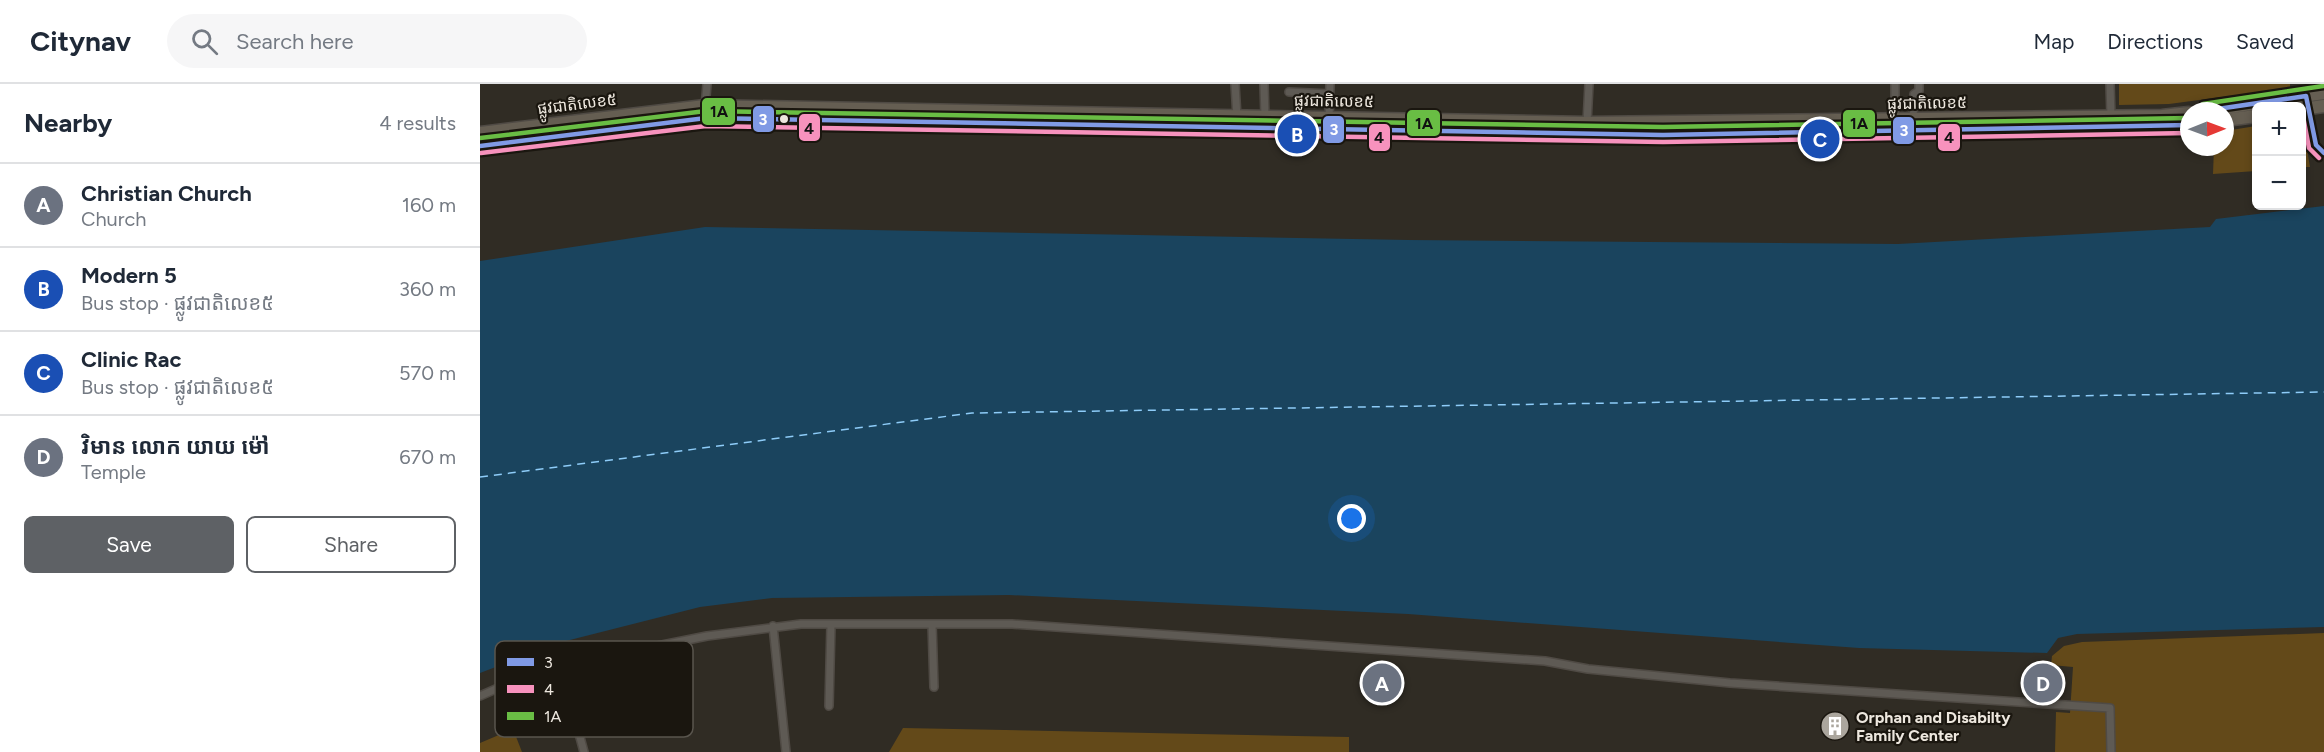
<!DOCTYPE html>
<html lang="en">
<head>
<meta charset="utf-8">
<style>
  body { margin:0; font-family:Figtree,"Noto Sans Khmer",sans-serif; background:#f6f6f7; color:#1f2937 }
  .controls { position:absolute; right:18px; top:18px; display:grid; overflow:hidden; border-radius:9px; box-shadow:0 3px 9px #0003 }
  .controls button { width:54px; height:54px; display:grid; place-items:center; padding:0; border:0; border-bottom:2px solid #e0e1e3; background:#fff; color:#1f2937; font:30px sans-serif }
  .compass { position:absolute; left:1700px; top:18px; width:54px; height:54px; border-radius:50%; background:#fff; box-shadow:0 3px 9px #0003; rotate:89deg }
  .you { position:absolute; left:872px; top:435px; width:21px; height:21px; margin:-15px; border:4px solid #fff; border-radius:50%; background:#1a73e8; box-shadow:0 0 0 9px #1a73e833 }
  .badge { display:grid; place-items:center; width:39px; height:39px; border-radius:50%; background:#5e6165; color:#fff; font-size:20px; font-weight:700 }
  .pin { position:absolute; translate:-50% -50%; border:3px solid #fff; box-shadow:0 2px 6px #0006 }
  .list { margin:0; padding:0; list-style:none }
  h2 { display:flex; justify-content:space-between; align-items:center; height:78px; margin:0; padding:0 24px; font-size:26px }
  h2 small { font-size:20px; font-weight:400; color:#747a83 }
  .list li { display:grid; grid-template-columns:39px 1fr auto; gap:18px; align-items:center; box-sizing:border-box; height:84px; padding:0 24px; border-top:2px solid #e0e1e3 }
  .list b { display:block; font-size:22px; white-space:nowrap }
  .list p { margin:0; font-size:20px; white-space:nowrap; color:#747a83 }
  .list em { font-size:20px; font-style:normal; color:#747a83 }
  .actions { display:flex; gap:12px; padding:18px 24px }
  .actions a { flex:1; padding:14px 0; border:2px solid #5e6165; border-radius:9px; text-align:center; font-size:21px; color:#5e6165 }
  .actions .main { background:#5e6165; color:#fff }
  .icon { flex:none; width:33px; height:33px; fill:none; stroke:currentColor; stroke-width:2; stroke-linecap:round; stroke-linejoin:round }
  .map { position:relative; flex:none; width:1844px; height:668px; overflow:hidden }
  header { display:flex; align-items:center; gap:36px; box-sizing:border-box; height:84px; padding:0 30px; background:#fff; border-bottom:2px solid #e0e1e3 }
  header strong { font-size:28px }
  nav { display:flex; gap:33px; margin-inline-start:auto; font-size:21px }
  .search { width:420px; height:54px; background:#f6f6f7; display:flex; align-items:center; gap:15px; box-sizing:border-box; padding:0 21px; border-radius:33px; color:#747a83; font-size:22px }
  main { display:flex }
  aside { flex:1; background:#fff }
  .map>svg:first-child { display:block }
  .green { fill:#634919 }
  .water { fill:#1a445e }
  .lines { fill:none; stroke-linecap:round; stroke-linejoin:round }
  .ferry { stroke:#8eccf8; stroke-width:1.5; stroke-dasharray:8 6; stroke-linecap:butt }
  .minor-casing { stroke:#4f4a44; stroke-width:10 }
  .trunk-casing { stroke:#4f4a44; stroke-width:15 }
  .minor { stroke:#5e5a54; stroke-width:7 }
  .trunk { stroke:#655e52; stroke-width:12 }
  .bus-1-casing { stroke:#1a160f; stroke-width:9 }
  .bus-2-casing { stroke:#1a160f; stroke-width:9 }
  .bus-3-casing { stroke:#1a160f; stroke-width:9 }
  .bus-1 { stroke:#809ae5; stroke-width:4.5 }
  .bus-2 { stroke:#f792bd; stroke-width:4.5 }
  .bus-3 { stroke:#69bd44; stroke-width:4.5 }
  .bus-dot { fill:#ede7de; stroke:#1a160f; stroke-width:2 }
  .labels { text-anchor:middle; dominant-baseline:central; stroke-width:4.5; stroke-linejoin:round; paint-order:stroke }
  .street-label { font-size:16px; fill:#ede7de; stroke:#1a160f }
  .poi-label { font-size:16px; font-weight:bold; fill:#ede7de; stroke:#1a160f; text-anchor:start }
  .key { fill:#1a160f; stroke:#59554d; stroke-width:1.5 }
  .key-label { font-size:16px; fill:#ede7de }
  .line-badge { stroke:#1a160f; stroke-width:2 }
  .badge-label { font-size:16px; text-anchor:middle; font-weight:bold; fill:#fff }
  .pale-badge-label { font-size:16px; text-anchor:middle; font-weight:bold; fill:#111 }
</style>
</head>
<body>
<header>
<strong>Citynav</strong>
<div class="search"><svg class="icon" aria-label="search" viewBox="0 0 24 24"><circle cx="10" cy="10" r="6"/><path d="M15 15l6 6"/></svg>Search here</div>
<nav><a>Map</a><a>Directions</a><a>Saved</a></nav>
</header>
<main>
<aside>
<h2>Nearby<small>4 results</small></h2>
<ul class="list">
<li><span class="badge" style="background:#6b7280">A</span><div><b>Christian Church</b><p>Church</p></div><em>160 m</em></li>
<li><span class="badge" style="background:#1a4fb4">B</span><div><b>Modern 5</b><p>Bus stop · ផ្លូវជាតិលេខ៥</p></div><em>360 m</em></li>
<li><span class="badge" style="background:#1a4fb4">C</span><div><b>Clinic Rac</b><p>Bus stop · ផ្លូវជាតិលេខ៥</p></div><em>570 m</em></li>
<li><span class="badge" style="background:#6b7280">D</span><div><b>វិមាន លោក យាយ ម៉ៅ</b><p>Temple</p></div><em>670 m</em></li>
</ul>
<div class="actions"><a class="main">Save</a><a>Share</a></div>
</aside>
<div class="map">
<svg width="1844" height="668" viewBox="0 0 1844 668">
  <rect width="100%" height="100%" fill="#302c24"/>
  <path class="green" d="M1639,0h171v4l-121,16 -50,1z
    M1822,36l8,47h-8z
    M1776,42v45l-43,3 1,-27h11v-16z
    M1844,549v119h-269l1,-40 14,1 3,-46 -22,-2 1,-9 12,-10 18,-4z
    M423,644l446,9v15h-460z
    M33,645l9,23h-42v-9z"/>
  <path class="water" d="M1844,122v421l-247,7 -19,4 -11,15 -188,-5 -451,-34 -399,-19 -237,3 -72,9 -142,36 -78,30v-412l225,-34 704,13 489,4 312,-17 6,-8z"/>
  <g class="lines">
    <path class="ferry" d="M0,393l492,-64 1352,-21"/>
    <g class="minor-casing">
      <path id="minor" d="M755,0l2,33
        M784,0l1,33
        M1630,0l1,33
        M809,8l41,2
        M225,24l2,-24
        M1433,35l1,-25 5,-3v-7
        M849,36l1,-36
        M1415,36v-36
        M1107,39l2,-39
        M452,540l2,63
        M293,542l13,126
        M108,576l12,71
        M81,583l23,85
        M0,612l27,-12 81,-24 119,-24 94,-12h211l533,37 43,8 142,14 380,25 1,44
        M349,622l2,-82"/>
    </g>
    <g class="trunk-casing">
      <path id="trunk" d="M1822,25l22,-3
        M1724,27l120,-18
        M1745,36l31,-4
        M0,49l225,-27 882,17 575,-7 27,-3
        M0,62l226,-28 957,17 526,-10"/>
    </g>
    <use href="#minor" class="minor"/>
    <use href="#trunk" class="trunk"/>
    <g class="bus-1-casing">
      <path id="bus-1" d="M1724,27l102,-15 10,49 8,8
        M0,62l226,-28 957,17 526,-10"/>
    </g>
    <g class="bus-2-casing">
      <path id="bus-2" d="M1822,27l7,37 10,10
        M1,69l225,-27 957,16 526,-9"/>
    </g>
    <g class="bus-3-casing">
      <path id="bus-3" d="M1723,20l120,-18
        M0,54l226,-27 957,16 526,-9"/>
    </g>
    <use href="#bus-1" class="bus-1"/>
    <use href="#bus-2" class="bus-2"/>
    <use href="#bus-3" class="bus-3"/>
  </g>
  <defs>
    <g id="building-disc" transform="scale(1.5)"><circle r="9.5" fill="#aba69d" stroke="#1a160f"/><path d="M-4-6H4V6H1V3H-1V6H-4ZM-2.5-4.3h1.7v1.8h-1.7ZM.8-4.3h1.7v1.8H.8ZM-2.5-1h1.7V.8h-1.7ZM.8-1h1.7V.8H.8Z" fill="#fff"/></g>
  </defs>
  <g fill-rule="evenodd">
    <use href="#building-disc" x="1355" y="642"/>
  </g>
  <circle class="bus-dot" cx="304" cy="35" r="5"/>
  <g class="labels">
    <g class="street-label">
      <text transform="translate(854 17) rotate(1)">ផ្លូវជាតិលេខ៥</text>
      <text transform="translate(1447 19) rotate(-1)">ផ្លូវជាតិលេខ៥</text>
      <text transform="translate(97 20) rotate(-7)">ផ្លូវជាតិលេខ៥</text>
    </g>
    <g class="poi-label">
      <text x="1376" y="633">Orphan and Disabilty<tspan x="1376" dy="18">Family Center</tspan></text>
    </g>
  </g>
  <rect x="15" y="557" width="198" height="96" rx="9" class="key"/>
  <rect x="27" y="574" width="27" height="8" fill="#809ae5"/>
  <rect x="27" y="601" width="27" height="8" fill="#f792bd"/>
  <rect x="27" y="628" width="27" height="8" fill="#69bd44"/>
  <g class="key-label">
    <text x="64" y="584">3</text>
    <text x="64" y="611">4</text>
    <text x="64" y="638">1A</text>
  </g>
  <g class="line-badge">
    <rect x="221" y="13" width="35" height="29" rx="6" fill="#69bd44"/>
    <rect x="272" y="21" width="23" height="28" rx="6" fill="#809ae5"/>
    <rect x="926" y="25" width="35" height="28" rx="6" fill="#69bd44"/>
    <rect x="1362" y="25" width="34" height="29" rx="6" fill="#69bd44"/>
    <rect x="318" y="29" width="23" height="29" rx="6" fill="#f792bd"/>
    <rect x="842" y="31" width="23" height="29" rx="6" fill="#809ae5"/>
    <rect x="1412" y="32" width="23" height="29" rx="6" fill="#809ae5"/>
    <rect x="1457" y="39" width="24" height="29" rx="6" fill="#f792bd"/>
    <rect x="888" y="39" width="23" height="29" rx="6" fill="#f792bd"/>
  </g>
  <g class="badge-label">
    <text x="283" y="41">3</text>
    <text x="854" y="51">3</text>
    <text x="1424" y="52">3</text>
  </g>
  <g class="pale-badge-label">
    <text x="239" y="33">1A</text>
    <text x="944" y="45">1A</text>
    <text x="1379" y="45">1A</text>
    <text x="329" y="50">4</text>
    <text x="1469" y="59">4</text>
    <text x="899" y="59">4</text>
  </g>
</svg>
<div class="controls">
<button>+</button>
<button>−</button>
</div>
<svg class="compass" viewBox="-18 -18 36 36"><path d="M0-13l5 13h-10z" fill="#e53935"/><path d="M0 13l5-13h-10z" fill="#747a83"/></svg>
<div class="you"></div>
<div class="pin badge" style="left:902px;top:599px;background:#6b7280">A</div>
<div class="pin badge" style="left:817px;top:50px;background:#1a4fb4">B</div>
<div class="pin badge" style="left:1340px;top:55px;background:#1a4fb4">C</div>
<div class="pin badge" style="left:1563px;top:599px;background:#6b7280">D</div>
</div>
</main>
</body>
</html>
